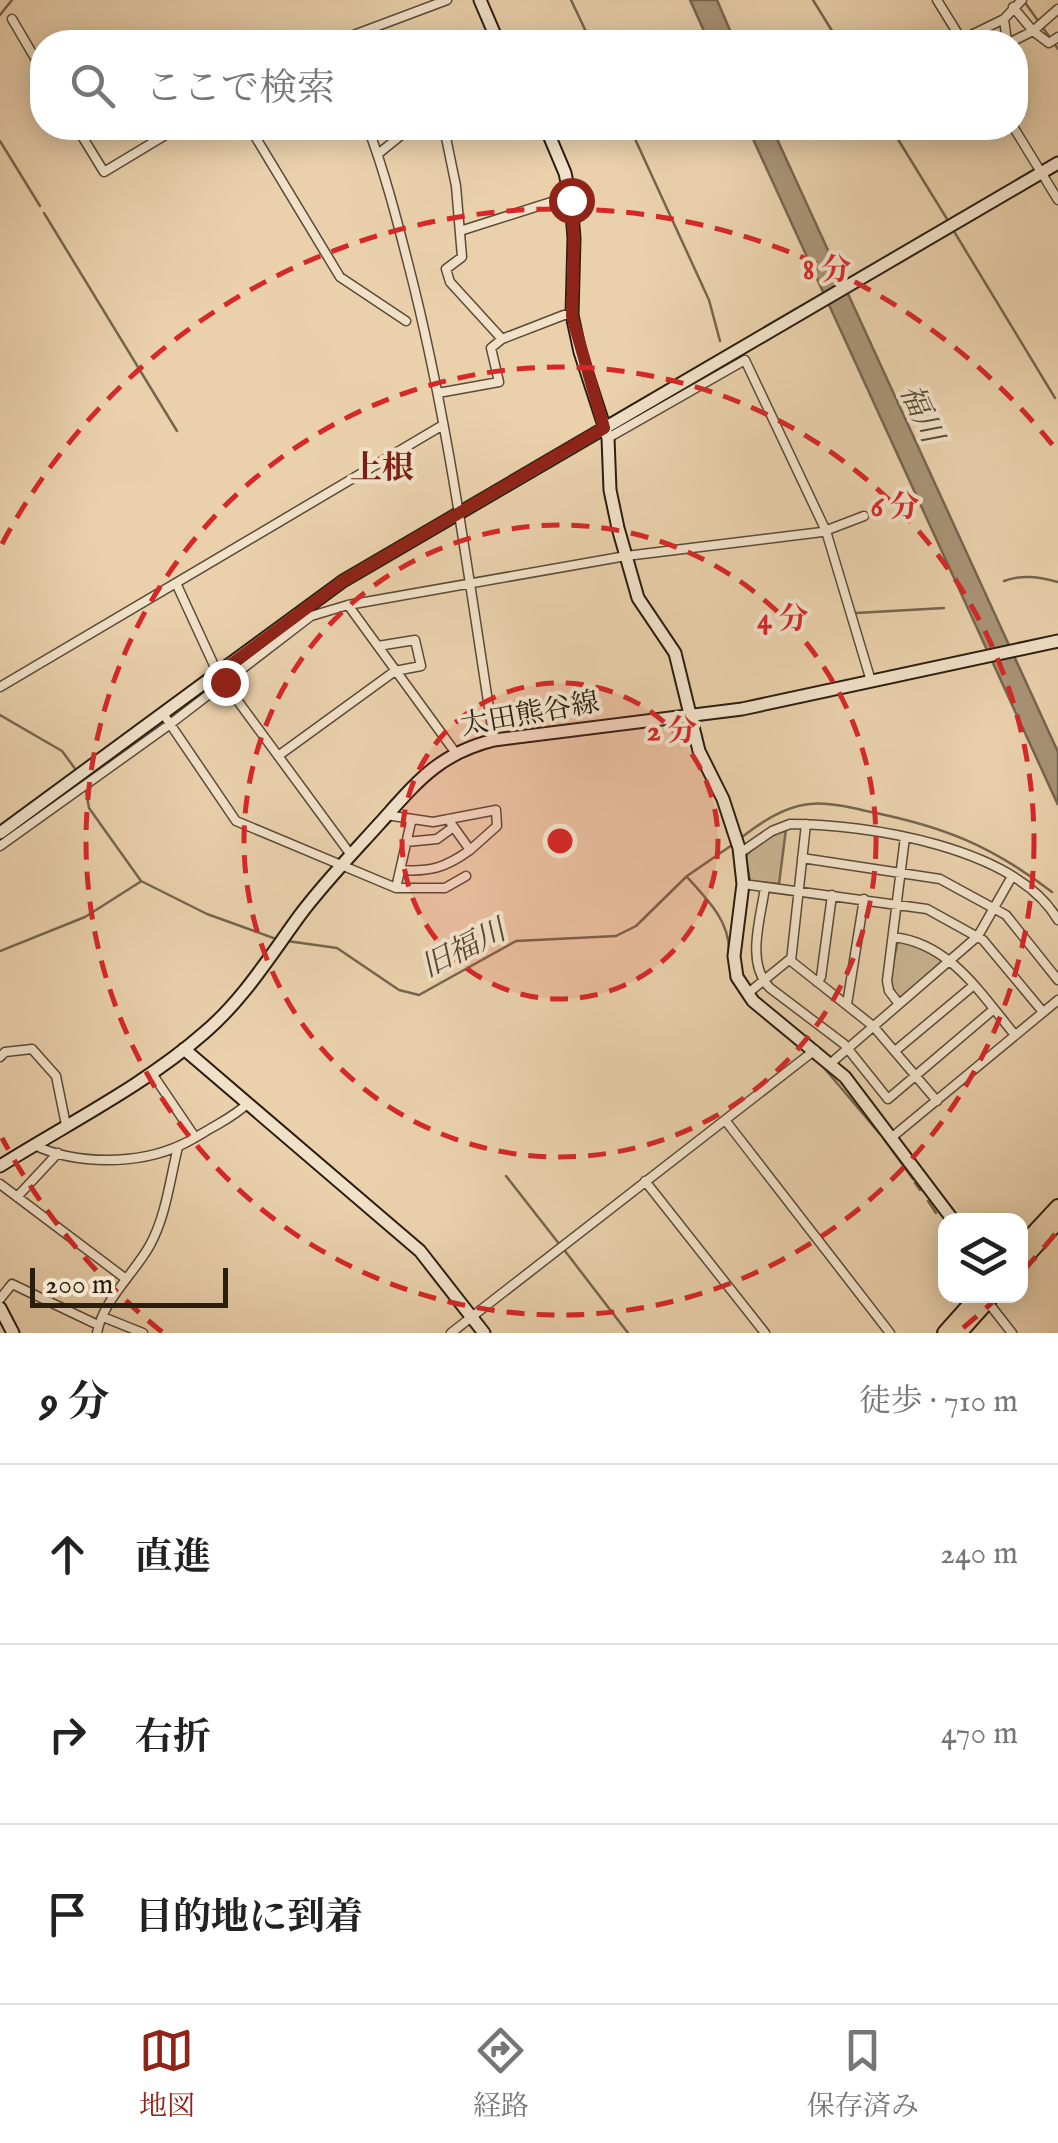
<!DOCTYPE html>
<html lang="ja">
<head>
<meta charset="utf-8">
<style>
  body { margin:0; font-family:"IM FELL English","Noto Serif JP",serif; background:#f2f2f2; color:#222 }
  .controls { position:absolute; right:30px; bottom:30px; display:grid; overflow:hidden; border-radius:20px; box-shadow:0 5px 25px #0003 }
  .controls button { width:90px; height:90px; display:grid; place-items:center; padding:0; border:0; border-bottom:2px solid #e0e0e0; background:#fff; color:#222; font:50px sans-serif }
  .scale { position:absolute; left:30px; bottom:25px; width:198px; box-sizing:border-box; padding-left:10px; border:5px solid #2a1e10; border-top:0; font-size:28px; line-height:35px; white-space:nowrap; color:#2a1e10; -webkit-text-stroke:8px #f1e1c9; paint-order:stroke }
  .stop { position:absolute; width:30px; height:30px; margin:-22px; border:8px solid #8f2418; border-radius:50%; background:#fff }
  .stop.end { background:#8f2418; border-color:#fff; box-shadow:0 2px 10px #0008 }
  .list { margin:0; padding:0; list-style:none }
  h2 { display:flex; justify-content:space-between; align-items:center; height:130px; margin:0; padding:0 40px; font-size:42px }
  h2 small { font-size:32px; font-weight:400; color:#767676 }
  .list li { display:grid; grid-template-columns:65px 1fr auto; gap:30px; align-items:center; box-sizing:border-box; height:180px; padding:0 40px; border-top:2px solid #e0e0e0 }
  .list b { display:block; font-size:38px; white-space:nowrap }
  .list em { font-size:32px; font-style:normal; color:#767676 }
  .icon { flex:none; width:55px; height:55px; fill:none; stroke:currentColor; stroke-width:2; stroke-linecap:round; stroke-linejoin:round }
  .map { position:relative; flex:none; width:1058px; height:1333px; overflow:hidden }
  .search { position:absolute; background:#fff; box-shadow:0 5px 25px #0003; left:30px; right:30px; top:30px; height:110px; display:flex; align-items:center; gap:25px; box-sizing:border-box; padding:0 35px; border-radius:40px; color:#767676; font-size:38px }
  .sheet { height:670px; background:#fff }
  nav { display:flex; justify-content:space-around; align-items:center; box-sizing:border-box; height:140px; border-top:2px solid #e0e0e0; background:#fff; font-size:28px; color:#767676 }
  nav a { display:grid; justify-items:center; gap:5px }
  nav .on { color:#8f2418 }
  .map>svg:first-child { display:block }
  .green { fill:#c9b391; stroke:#7a6850; stroke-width:2.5 }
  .water { fill:#a99477; stroke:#76654e; stroke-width:2.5 }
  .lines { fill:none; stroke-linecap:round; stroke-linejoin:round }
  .stream { stroke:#76654e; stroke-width:2.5 }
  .street-casing { stroke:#5a4b37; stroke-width:11 }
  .secondary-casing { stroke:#2a1e10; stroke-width:15 }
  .highway-casing { stroke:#2a1e10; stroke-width:18 }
  .street { stroke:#f1e1c9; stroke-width:8 }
  .secondary { stroke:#f1e1c9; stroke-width:11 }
  .highway { stroke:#ead1ac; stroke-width:14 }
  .route { stroke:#8f2418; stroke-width:12 }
  .ring { fill:none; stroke:#d62828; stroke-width:5; stroke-dasharray:18 12 }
  .labels { text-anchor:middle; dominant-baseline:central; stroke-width:8; stroke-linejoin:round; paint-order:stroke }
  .street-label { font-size:28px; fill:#2a1e10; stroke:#f1e1c9 }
  .water-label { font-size:30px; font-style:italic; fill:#564734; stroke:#f1e1c9 }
  .quarter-label { font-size:32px; font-weight:bold; fill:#7a1f14; stroke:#f1e1c9 }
  .centre { fill:#d62828; stroke:#f1e1c9; stroke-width:5 }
  .ring-label { font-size:30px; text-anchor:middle; font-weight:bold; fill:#d62828; stroke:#f1e1c9; stroke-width:8; stroke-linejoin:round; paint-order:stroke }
</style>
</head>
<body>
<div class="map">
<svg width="1058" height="1333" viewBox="0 0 1058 1333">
  <rect width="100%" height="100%" fill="#ead1ac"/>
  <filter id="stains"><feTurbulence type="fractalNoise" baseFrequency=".002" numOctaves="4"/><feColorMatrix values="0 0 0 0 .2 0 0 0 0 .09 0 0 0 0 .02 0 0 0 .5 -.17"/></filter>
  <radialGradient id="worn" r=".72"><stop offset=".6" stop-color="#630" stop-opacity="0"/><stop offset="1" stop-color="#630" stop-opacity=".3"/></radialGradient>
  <path class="green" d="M786,829l-7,55 -29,-3 -5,-25 21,-18z
    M898,939l16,3 30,16v4l-42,35h-4l-9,-14z"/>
  <path class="water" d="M690,0h27l18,42h-26z
    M748,128h24l286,624v53z"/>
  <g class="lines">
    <path class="stream" d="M571,0l20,42
      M813,0l26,42
      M1024,1l34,48
      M0,15l12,-15
      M630,128l79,172 11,41
      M891,128l56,91
      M0,141l40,65
      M44,213l133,218
      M955,233l100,165
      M1004,581c19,-7 35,-4 54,1
      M856,613l88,-5
      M0,715l62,36 14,19
      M86,791l3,17 52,73 66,33 72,26
      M742,837c19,-15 44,-31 68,-33 20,-2 43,4 61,8 74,15 121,34 181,80
      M687,877c19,21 42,43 42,73
      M287,941l50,7 62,42 20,5 97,-54 100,-5 20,-10 51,-50 45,-31
      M0,951l85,-34 55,-35
      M730,968l1,11 14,21
      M820,1063l60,71
      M884,1139l29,40
      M506,1176l54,69
      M915,1183l5,7
      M928,1201l8,12
      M565,1251l63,82"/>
    <g class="street-casing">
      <path id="street" d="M937,0l26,42
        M1013,7l20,24 16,12 9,-6
        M12,19l30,51
        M1004,19l3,23
        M193,37l4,5
        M961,40l43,-21 18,-19
        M335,42l112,-42
        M1011,42l22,-11 25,-22
        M77,128l27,44 73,-44
        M250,128l90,149 66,44
        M368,128c17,45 29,92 41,139 40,155 60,315 85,473
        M444,128l12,58 6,71 -16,12 4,13 52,57
        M1014,128l44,72
        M378,154l32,-26
        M460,231l110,-35
        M438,393l61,-11 -8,-34 11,-9 62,-24h8
        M608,438l137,-78 81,171 45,150
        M176,583l42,91 133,181
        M348,605l107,147
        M0,687l443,-262
        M164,715l72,106 160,67h49l21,-12
        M278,756l117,-85 26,-5 -6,-26 -37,6
        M386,815l47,7 63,-12 1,16 -27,24
        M806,824l-15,137 82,65 64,75
        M406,842l31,-3 15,-11
        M0,846l169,-121 142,-109 37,-11 278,-49 196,-24 42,-16
        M740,853l32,-22 18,-7c77,0 226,23 268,96
        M802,858l138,21 66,36 52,65
        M400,870c30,2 45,-2 70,-20l-22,-31
        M743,884l184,25 56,31 60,72
        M765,887c-4,31 -20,76 5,101l74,56 44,55 106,-90
        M396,888l15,-66
        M893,937c57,6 88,57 122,98
        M817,982l4,-5 11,-82
        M747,994l43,-35
        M847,1004l17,-105
        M899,1004l-10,-13 -2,-10 18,-144
        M895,1051l79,-66
        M0,1057l5,-5 27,-3 24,27 10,49
        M831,1063l147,-127 33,-58
        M151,1072l44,65
        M725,1120l165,213
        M891,1138l167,-138
        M34,1145c42,20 104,20 147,0 11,-5 23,-13 34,-19 12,-7 23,-13 33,-23
        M645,1181l120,152
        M0,1184l126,95
        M17,1197l41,-44
        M0,1299l12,-15 86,41
        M987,1301l25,32
        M103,1317l40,16
        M97,1333c6,-33 37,-59 53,-88 16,-29 20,-66 28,-98
        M451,1333l364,-283"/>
    </g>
    <g class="secondary-casing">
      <path id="secondary" d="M480,0l18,42
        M546,128l19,45 6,28 3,37 -2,77 8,37 28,86 2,52 8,38 20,70 37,55 24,98 24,48 16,49 4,36 -9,72 3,21 16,24 92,76 108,143
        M0,833l343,-252 715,-418
        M184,1049l236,202 64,82
        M0,1166c67,-42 145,-81 204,-133 39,-33 66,-77 96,-118 24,-32 53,-62 80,-92 37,-41 58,-69 114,-83l248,-31 316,-68
        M0,1308l13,25"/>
    </g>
    <g class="highway-casing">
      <path id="highway" d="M1020,1248l38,-41
        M1020,1263l38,-42
        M945,1333l33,-37
        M959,1333l33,-37"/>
    </g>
    <use href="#street" class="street"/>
    <use href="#secondary" class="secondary"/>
    <use href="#highway" class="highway"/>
  </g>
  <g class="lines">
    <path class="route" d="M225,682l-7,-8 125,-93 261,-153 -32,-112 2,-78 -3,-38"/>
  </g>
  <circle cx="560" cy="841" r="158" fill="#d62828" fill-opacity=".12"/>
  <g class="ring">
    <circle cx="560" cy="841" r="158"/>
    <circle cx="560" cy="841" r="316"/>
    <circle cx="560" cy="841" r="474"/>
    <path d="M1055 1234A632 632 0 0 1 1022 1272M999 1296A632 632 0 0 1 958 1332M162 1332A632 632 0 0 1 2 1138M2 544A632 632 0 0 1 1055 448"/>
  </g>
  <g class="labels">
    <g class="street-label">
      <text transform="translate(530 715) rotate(-10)">太田熊谷線</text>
    </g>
    <g class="water-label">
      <text transform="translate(920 414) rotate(65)">福川</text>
      <text transform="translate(464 950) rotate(-27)">旧福川</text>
    </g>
    <g class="quarter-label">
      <text x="382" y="469">上根</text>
    </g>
  </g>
  <circle cx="560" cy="841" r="15" class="centre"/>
  <g class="ring-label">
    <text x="827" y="279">8 分</text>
    <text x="895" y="516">6 分</text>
    <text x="783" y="628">4 分</text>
    <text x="672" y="740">2 分</text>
  </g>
  <rect width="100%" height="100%" filter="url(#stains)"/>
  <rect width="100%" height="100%" fill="url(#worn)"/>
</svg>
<div class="controls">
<button><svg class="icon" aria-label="layers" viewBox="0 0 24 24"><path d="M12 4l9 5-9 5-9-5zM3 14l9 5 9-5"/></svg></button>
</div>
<div class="scale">200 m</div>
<div class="stop" style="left:571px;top:200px"></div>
<div class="stop end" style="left:225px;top:682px"></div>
<div class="search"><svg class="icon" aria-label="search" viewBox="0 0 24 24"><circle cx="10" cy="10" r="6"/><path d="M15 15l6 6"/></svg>ここで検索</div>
</div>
<section class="sheet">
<h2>9 分<small>徒歩 · 710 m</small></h2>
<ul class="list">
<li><svg class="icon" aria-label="ahead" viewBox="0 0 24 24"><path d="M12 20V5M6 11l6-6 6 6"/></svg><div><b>直進</b></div><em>240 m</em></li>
<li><svg class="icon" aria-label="right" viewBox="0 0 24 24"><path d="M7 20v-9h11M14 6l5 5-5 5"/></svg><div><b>右折</b></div><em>470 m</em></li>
<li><svg class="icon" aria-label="arrive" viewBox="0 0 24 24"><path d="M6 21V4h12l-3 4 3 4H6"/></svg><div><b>目的地に到着</b></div></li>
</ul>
</section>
<nav>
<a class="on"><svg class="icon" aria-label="map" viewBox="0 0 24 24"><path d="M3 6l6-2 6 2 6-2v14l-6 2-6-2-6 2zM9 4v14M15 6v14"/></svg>地図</a>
<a><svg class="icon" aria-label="directions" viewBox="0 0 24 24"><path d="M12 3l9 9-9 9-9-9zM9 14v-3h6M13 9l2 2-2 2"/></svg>経路</a>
<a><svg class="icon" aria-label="saved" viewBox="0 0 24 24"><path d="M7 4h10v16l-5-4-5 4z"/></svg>保存済み</a>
</nav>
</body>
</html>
